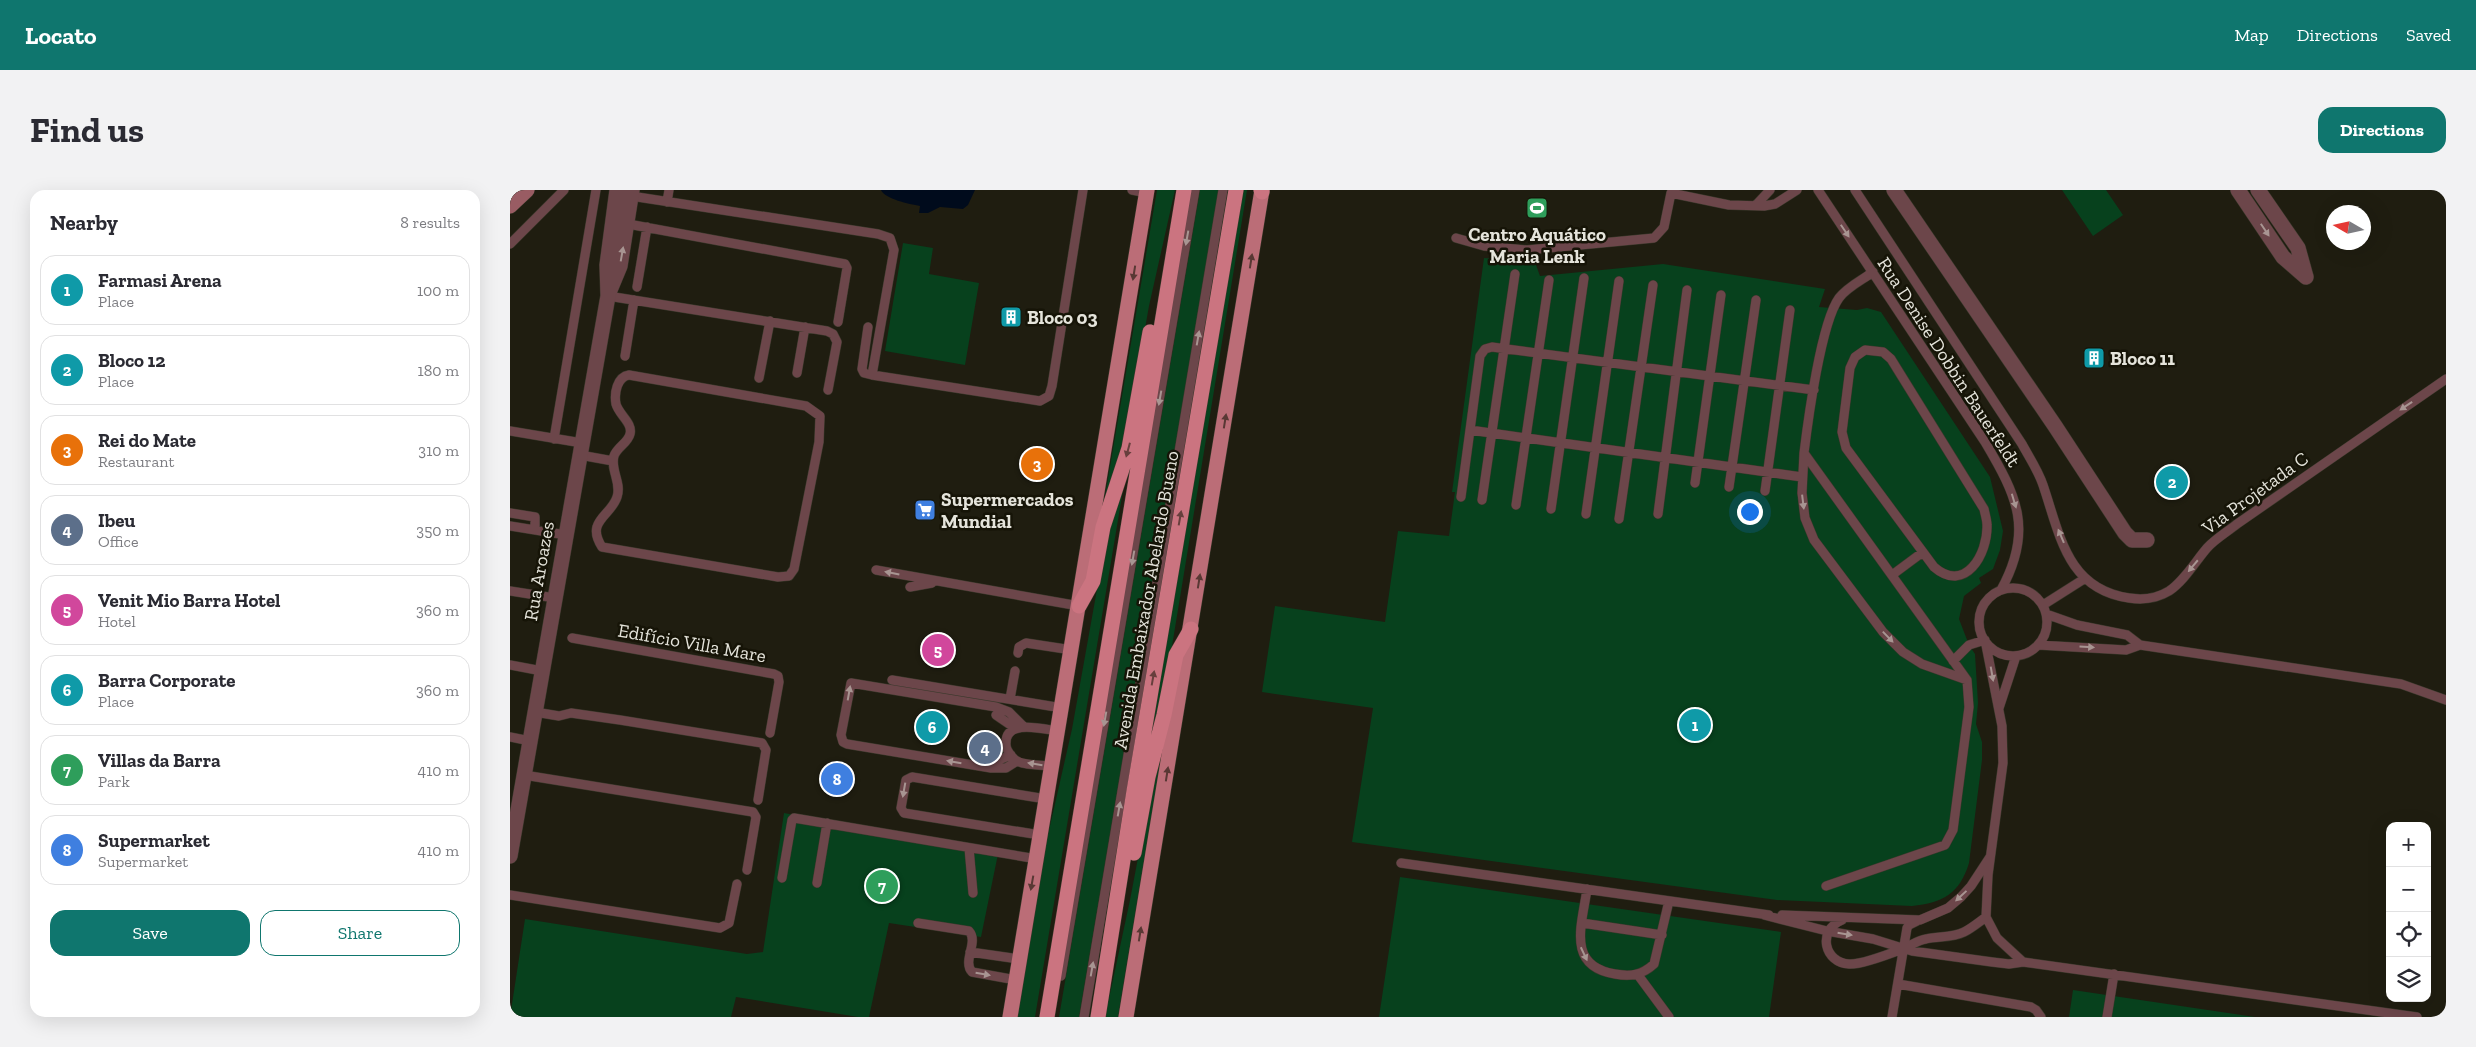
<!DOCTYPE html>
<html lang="en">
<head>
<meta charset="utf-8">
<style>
  body { margin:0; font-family:"Zilla Slab",serif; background:#f2f2f3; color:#2b2b33 }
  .controls { position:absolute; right:15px; bottom:15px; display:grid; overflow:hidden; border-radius:10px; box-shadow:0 5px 20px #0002 }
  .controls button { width:45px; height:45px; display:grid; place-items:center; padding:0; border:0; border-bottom:1px solid #e1e1e2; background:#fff; color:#2b2b33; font:25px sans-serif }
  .compass { position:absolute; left:1816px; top:15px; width:45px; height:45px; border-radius:50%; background:#fff; box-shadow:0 5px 20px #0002; rotate:279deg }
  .you { position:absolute; left:1239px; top:321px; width:18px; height:18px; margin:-12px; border:4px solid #fff; border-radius:50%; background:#1a73e8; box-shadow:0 0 0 8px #1a73e833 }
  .badge { display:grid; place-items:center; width:32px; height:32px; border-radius:50%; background:#0f766e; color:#fff; font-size:16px; font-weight:700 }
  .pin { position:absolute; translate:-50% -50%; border:2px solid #fff; box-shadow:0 1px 5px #0006 }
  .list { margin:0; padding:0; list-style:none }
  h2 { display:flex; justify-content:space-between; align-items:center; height:65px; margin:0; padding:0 20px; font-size:21px }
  h2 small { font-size:16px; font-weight:400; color:#7c7c81 }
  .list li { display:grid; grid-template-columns:32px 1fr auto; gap:15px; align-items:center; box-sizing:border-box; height:70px; margin:0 10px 10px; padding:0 10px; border:1px solid #e1e1e2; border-radius:15px }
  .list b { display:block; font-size:19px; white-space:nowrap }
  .list p { margin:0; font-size:16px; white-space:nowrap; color:#7c7c81 }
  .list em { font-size:16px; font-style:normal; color:#7c7c81 }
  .actions { display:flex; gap:10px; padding:15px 20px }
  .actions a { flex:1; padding:11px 0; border:1px solid #0f766e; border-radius:15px; text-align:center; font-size:18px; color:#0f766e }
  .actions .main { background:#0f766e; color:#fff }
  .icon { flex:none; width:28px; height:28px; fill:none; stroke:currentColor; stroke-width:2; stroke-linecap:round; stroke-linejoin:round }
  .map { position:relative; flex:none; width:1936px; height:827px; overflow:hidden; border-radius:15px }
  header { display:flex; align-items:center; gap:30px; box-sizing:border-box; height:70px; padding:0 25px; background:#0f766e; color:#fff }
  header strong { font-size:24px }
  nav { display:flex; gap:28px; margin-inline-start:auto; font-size:18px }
  .intro { display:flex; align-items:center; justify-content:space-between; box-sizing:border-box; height:120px; padding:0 30px }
  h1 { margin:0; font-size:35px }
  .button { padding:12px 22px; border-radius:15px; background:#0f766e; color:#fff; font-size:18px; font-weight:700 }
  main { display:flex; gap:30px; padding:0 30px }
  aside { flex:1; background:#fff; border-radius:15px; box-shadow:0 5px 20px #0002 }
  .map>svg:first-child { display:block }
  .green { fill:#07411d }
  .water { fill:#000b1c }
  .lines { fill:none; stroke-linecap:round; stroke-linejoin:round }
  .service-casing { stroke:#3b392c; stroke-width:10 }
  .minor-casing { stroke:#3b392c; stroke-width:16 }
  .secondary-casing { stroke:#3b392c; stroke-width:16 }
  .primary-casing { stroke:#3b392c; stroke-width:16 }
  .trunk-casing { stroke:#3b392c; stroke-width:16 }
  .service { stroke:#6c464a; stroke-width:9 }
  .minor { stroke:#6c464a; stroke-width:15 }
  .secondary { stroke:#995c63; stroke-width:15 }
  .primary { stroke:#bb6d77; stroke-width:15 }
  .trunk { stroke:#cb7480; stroke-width:15 }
  .oneway { fill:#a89592 }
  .oneway2 { fill:#583834 }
  .oneway3 { fill:#673f3d }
  .labels { text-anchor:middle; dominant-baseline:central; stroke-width:5; stroke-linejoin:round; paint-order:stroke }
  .poi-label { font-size:19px; font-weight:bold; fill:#e5e4db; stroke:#161407; text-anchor:start }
  .street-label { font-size:19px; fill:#e5e4db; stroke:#161407 }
</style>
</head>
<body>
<header>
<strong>Locato</strong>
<nav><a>Map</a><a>Directions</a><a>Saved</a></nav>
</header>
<div class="intro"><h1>Find us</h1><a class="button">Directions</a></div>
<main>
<aside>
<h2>Nearby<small>8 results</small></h2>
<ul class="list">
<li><span class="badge" style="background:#0f9aa8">1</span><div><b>Farmasi Arena</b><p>Place</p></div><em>100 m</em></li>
<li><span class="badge" style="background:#0f9aa8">2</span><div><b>Bloco 12</b><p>Place</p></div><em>180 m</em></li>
<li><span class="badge" style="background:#e8710a">3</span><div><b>Rei do Mate</b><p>Restaurant</p></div><em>310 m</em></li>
<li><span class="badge" style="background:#5c6f8a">4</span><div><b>Ibeu</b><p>Office</p></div><em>350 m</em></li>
<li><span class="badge" style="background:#d1479c">5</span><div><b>Venit Mio Barra Hotel</b><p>Hotel</p></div><em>360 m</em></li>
<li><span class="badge" style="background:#0f9aa8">6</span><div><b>Barra Corporate</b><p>Place</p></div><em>360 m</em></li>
<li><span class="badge" style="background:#2e9e5b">7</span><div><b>Villas da Barra</b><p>Park</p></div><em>410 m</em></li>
<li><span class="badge" style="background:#3f7fe0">8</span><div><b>Supermarket</b><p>Supermarket</p></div><em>410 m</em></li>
</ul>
<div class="actions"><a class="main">Save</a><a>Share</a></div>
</aside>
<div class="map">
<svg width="1936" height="827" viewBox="0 0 1936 827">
  <rect width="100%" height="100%" fill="#1f1d10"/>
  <path class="green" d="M647,0h18l-26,116 -25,141 -20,55z
    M690,0h19l-140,827h-20z
    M733,0h4l-84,511 -11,29z
    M1552,0h44l17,25 -30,21z
    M393,53l30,5 -4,26 50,9 -14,82 -80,-14z
    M974,68l51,4 5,14 123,-12 162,25 -6,18 38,3 10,-2 14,4 109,165 13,54 -3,19 -7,19 -14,9 2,5 -17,13 -5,23 10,26 6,9 3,49 -2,21 6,18v18l-13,103c-9,30 -26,40 -57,43l-135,-6 -425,-58 21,-134 -111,-16 13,-86 110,16 13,-91 51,5 6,-44h-3z
    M614,294l-89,533h-19l31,-178 25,-110 34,-190z
    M652,562l-44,265h-13l25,-117 27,-142z
    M274,623l214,41 -17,83 -92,-14 -20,94h-11l-122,-20 -5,20h-221l15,-98 222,35 16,-2z
    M890,687l381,55 -12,85h-390z
    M1563,800l182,27h-186z"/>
  <path class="water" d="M371,0h94l-7,15 -5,4 -23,-2 -12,6h-9l1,-7c-11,-2 -35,-7 -39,-16z"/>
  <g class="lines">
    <g class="service-casing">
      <path id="service" d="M622,0l15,3
        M1308,0l167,252c32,54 49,88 16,148
        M1345,0l167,254c7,13 16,26 21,41 17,50 24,104 86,113 13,2 27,1 40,-7 15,-10 26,-29 38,-43 8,-9 20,-16 30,-24l209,-145
        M121,6l247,38 12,4 4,12 -22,125 168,26 9,-5 3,-10 31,-196
        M157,12l2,-12
        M1246,15l14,-15
        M118,34l217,40 2,4 -9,54
        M946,48l28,8 43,4 127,-12 10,-11 7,-34 58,12 35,1 11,-2 22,-14
        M0,54l54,-54
        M127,97l10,-60
        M98,106l219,35 6,3 4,8 -9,48
        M358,137l-6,42 2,4 8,2
        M1355,160l18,2 8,7 93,150c1,5 3,11 3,16 1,29 -22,69 -53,42l-88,-119 -4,-16 8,-64 5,-11z
        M115,166l9,-56
        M287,183l8,-46
        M119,185l177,31 14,10 -1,26 -25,127 -5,7 -11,1 -176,-30c-17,-26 9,-31 15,-50 5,-14 -7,-27 -3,-41 3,-9 14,-13 16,-22 3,-11 -11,-19 -14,-30 -2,-11 1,-27 13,-29z
        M249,188l11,-57
        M0,241l72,12
        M44,249l42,-249
        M1294,263l-2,40 3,25 9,22 69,92 20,20 19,12 45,16
        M70,265l33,6
        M1292,287l-332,-47 10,-74 5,-7 7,-2 322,43
        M1185,293l26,-188
        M1219,297l27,-187
        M1255,301l25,-181
        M951,307l9,-67
        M972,310l33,-226
        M1006,315l33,-225
        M1041,319l33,-231
        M0,323l25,4v13
        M1076,324l33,-233
        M1148,324l29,-224
        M1109,329l34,-234
        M0,336l56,9
        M366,380l203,36
        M1382,385l31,-23
        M400,397l22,-4
        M1469 432a34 34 0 1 1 68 0a34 34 0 1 1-68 0Z
        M0,401l45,7
        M1533,415l41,-26
        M1536,424l31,11 50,10 13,10
        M62,448l202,36 4,2 1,6 -9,51
        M1528,455l88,5 14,-5 261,39 45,16
        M508,463l1,-6 7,-4 46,7
        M1443,471l16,-16 16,-5 17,86 1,37 -15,112 -2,42 11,21 26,24
        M0,475l32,6
        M382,490l170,28
        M500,509l5,-28
        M1489,518l17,-52
        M25,522l24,4 12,-3 49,7 142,23 4,7 -8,50
        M486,525l19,13
        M0,547l20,4
        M478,570l13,-1 10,-4
        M507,571l-11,7h-15l-144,-24 -4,-2 -2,-7 10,-52 145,24 13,5 14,14
        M543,576c-10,-1 -27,0 -36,-5 -4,-2 -11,-11 -11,-16 -2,-27 37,-16 52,-14
        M14,585l229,37 3,5 -9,53
        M530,645l-136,-22 -3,-5 5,-28 6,-3 134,22
        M459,658l4,45
        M891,673l368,52
        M272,688l10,-58 2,-2 243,41
        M307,693l10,-60
        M1316,696l119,-41 8,-15 16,-123 -2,-27 -163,-227c4,-33 17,-130 35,-155 8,-11 23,-18 34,-26
        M1077,699c-5,36 -21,77 28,85 16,3 27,1 39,-10l15,-63
        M0,705l210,33 9,-5 8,-39
        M1254,725l63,16 46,8 39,12 80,11 17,2 14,-2 394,55
        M1272,725l138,5 28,-12 13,-11 10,-11 19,-29
        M1332,730c-26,11 -17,43 7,44 13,1 43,-11 56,-16 7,-3 13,-8 21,-9 12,-3 26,-1 38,-7 8,-4 15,-10 22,-15
        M408,733l51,8c10,11 -7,30 3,41l44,8
        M1072,733l80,12
        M460,762l49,7
        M1128,785l31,42
        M551,786l134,-786
        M1388,794l133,23 5,3 5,7
        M574,827l139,-827
        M1382,827l15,-89 2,-3 8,-4
        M1597,827l7,-43"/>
    </g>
    <g class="minor-casing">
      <path id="minor" d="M1384,0l161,236 70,107 7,7h15
        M1728,0l45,67 23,20
        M1748,0l40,58 8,29
        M100,100l10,-24 12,-76
        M0,666l98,-560 -1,-31 10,-75"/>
    </g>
    <g class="secondary-casing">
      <path id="secondary" d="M0,16l17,-16"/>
    </g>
    <g class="primary-casing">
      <path id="primary" d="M500,827l137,-827
        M616,827l136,-827"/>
    </g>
    <g class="trunk-casing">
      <path id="trunk" d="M751,0l1,2
        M569,416l14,-25 10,-54 26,-79 21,-116
        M624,663l14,-76 16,-62 12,-60 15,-26
        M537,827l137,-827
        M588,827l36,-226 102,-601"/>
    </g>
    <use href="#service" class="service"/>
    <use href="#minor" class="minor"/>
    <use href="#secondary" class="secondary"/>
    <use href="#primary" class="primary"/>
    <use href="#trunk" class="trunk"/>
  </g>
  <defs><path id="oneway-solid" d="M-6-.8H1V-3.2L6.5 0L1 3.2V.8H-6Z" transform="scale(1.25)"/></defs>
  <g class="oneway">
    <use href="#oneway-solid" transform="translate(1755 40) rotate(56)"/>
    <use href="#oneway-solid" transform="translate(1335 41) rotate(56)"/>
    <use href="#oneway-solid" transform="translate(677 48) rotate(100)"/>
    <use href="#oneway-solid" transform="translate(112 64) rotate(-80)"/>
    <use href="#oneway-solid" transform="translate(688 148) rotate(-80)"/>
    <use href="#oneway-solid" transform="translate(650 208) rotate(100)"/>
    <use href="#oneway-solid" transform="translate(1896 216) rotate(146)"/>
    <use href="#oneway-solid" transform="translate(1504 311) rotate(73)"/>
    <use href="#oneway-solid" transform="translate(1293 312) rotate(83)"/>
    <use href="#oneway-solid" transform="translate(1551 346) rotate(-113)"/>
    <use href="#oneway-solid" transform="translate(623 368) rotate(100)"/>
    <use href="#oneway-solid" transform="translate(1683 376) rotate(130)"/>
    <use href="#oneway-solid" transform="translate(382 383) rotate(-169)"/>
    <use href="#oneway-solid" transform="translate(1378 447) rotate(46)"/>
    <use href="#oneway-solid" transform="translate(1577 457) rotate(4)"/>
    <use href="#oneway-solid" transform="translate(1482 484) rotate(80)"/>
    <use href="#oneway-solid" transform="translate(339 503) rotate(-80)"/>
    <use href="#oneway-solid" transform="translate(595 529) rotate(100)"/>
    <use href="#oneway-solid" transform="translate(444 572) rotate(-170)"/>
    <use href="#oneway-solid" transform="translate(525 574) rotate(-171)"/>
    <use href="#oneway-solid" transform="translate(394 600) rotate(100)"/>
    <use href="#oneway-solid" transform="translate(609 619) rotate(-80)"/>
    <use href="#oneway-solid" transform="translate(1451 706) rotate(137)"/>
    <use href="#oneway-solid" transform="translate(1335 744) rotate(9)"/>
    <use href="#oneway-solid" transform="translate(1074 764) rotate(65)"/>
    <use href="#oneway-solid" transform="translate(582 779) rotate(-80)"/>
    <use href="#oneway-solid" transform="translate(473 784) rotate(10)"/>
  </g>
  <g class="oneway2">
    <use href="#oneway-solid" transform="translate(741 71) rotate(-81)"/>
    <use href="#oneway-solid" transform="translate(624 83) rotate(99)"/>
    <use href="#oneway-solid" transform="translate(715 231) rotate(-81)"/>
    <use href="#oneway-solid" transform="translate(689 391) rotate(-81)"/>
    <use href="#oneway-solid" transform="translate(657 584) rotate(-81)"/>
    <use href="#oneway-solid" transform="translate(522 693) rotate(100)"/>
    <use href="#oneway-solid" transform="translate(630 744) rotate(-81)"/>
  </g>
  <g class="oneway3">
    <use href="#oneway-solid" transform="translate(618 260) rotate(105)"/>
    <use href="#oneway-solid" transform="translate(670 328) rotate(-80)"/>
    <use href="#oneway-solid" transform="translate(643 488) rotate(-80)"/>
  </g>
  <defs>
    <g id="stadium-square" transform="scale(1.125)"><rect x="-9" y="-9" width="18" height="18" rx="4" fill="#2e9e5b" stroke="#161407"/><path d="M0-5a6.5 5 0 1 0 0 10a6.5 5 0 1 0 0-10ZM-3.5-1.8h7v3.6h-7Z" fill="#fff"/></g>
    <g id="building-square" transform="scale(1.125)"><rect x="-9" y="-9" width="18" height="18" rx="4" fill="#0f9aa8" stroke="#161407"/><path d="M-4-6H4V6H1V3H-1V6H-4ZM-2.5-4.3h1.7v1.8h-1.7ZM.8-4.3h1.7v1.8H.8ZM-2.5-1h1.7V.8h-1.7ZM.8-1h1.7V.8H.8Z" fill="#fff"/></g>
    <g id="supermarket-square" transform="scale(1.125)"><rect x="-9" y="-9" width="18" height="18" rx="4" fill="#3f7fe0" stroke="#161407"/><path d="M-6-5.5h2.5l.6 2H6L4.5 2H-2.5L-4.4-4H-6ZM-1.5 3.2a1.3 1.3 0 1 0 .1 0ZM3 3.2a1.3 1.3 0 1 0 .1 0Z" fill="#fff"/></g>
  </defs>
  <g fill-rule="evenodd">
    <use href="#stadium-square" x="1027" y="18"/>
    <use href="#building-square" x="501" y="127"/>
    <use href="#building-square" x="1584" y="168"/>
    <use href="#supermarket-square" x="415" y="320"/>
  </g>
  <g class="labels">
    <g class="poi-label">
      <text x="1027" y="44" text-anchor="middle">Centro Aquático<tspan x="1027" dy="22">Maria Lenk</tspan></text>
      <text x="517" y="127">Bloco 03</text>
      <text x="1600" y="168">Bloco 11</text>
      <text x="431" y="309">Supermercados<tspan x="431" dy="22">Mundial</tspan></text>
    </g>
    <g class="street-label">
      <text transform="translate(1439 172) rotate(57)">Rua Denise Dobbin Bauerfeldt</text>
      <text transform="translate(1745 303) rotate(-36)">Via Projetada C</text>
      <text transform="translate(29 381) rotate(-80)">Rua Aroazes</text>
      <text transform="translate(636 410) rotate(-80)">Avenida Embaixador Abelardo Bueno</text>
      <text transform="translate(182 453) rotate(10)">Edifício Villa Mare</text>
    </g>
  </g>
</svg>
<div class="controls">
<button>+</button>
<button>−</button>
<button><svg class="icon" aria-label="locate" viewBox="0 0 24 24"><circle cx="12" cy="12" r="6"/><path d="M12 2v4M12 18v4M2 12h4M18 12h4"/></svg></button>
<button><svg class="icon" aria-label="layers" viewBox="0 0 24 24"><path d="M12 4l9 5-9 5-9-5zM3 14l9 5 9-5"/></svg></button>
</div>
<svg class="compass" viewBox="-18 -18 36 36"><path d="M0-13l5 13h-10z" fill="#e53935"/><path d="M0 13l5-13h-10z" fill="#7c7c81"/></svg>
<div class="you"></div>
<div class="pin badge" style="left:1185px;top:535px;background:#0f9aa8">1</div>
<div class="pin badge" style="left:1662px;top:292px;background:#0f9aa8">2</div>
<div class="pin badge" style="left:527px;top:274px;background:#e8710a">3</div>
<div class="pin badge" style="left:475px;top:558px;background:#5c6f8a">4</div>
<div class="pin badge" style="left:428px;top:460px;background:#d1479c">5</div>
<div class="pin badge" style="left:422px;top:537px;background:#0f9aa8">6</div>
<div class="pin badge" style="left:372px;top:696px;background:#2e9e5b">7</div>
<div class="pin badge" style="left:327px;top:589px;background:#3f7fe0">8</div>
</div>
</main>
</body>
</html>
